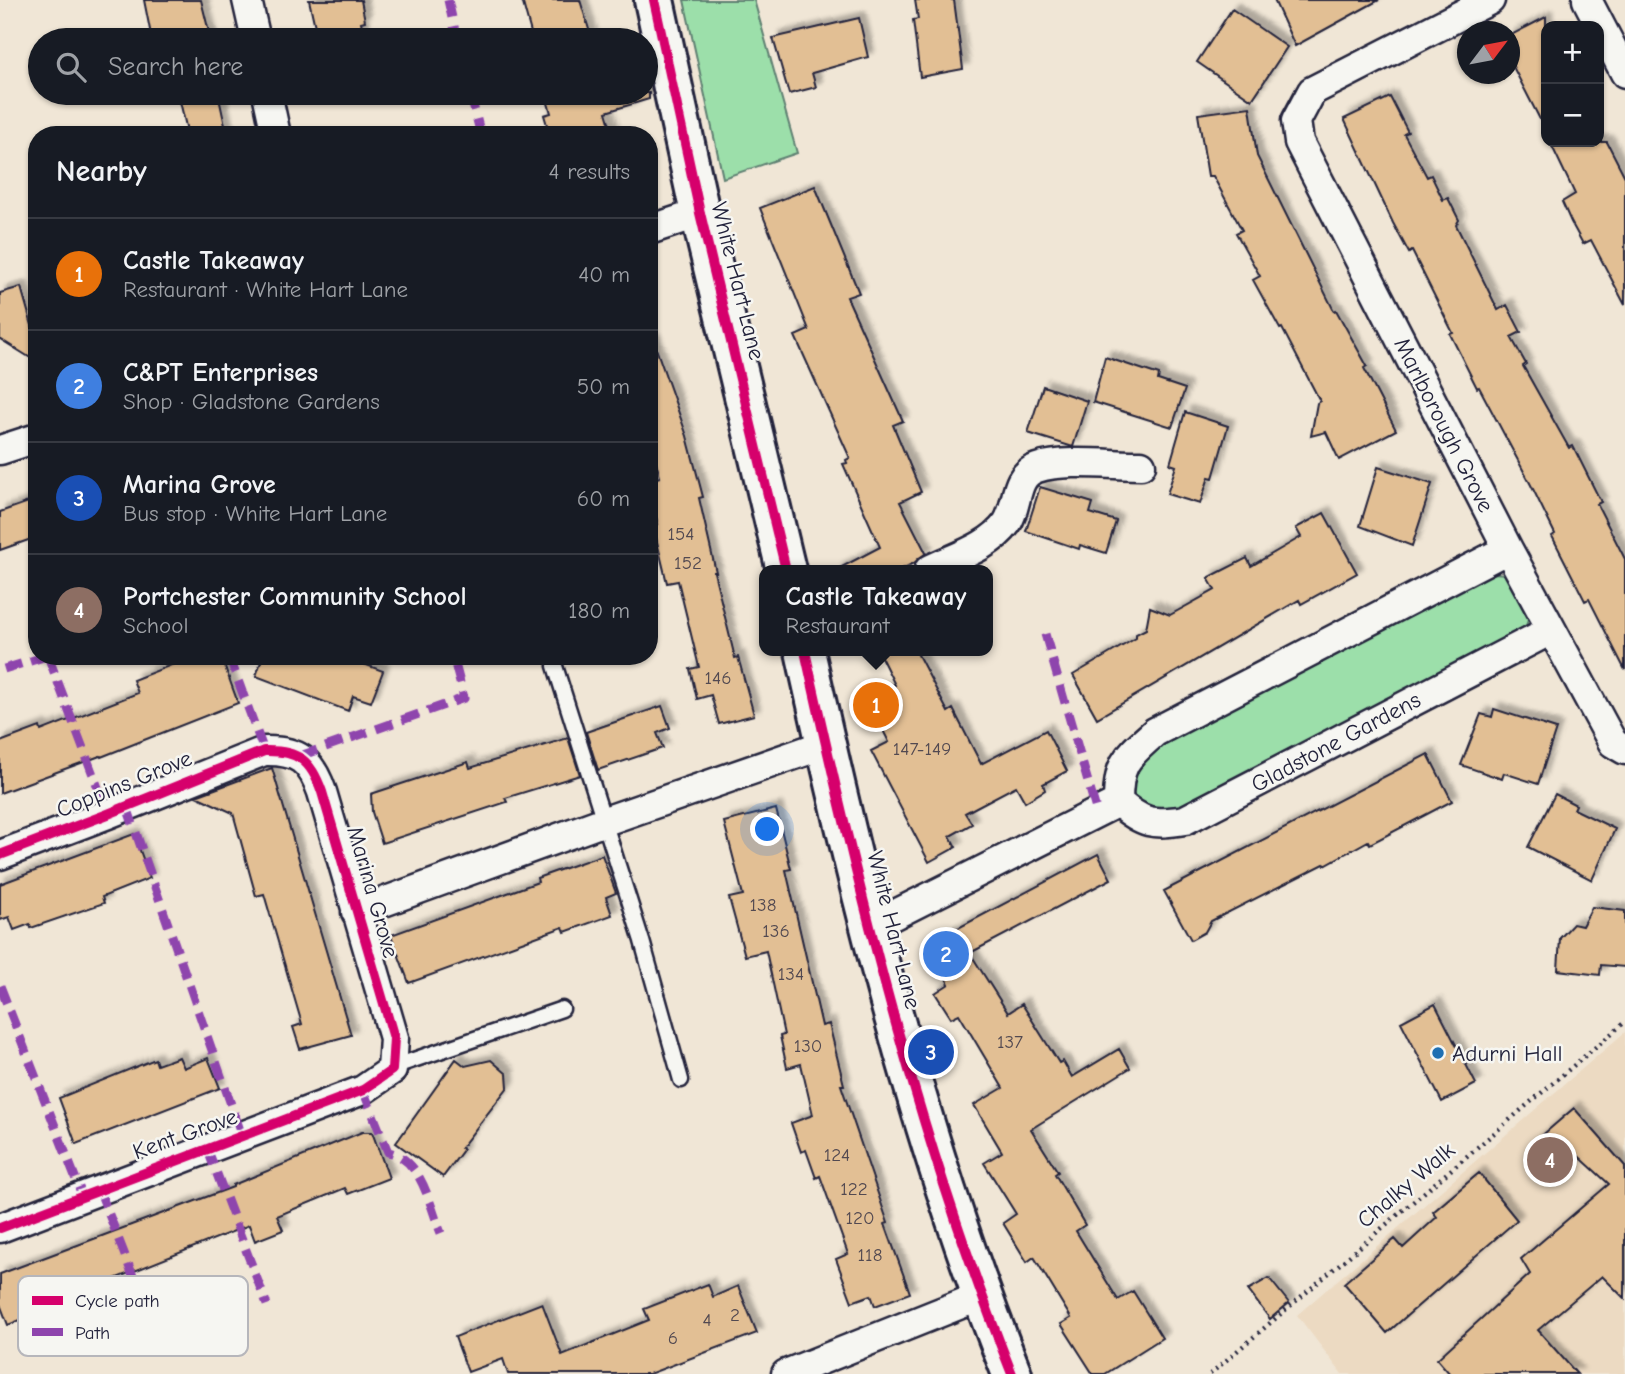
<!DOCTYPE html>
<html lang="en">
<head>
<meta charset="utf-8">
<style>
  body { margin:0; font-family:"Comic Neue",sans-serif; background:#20242c; color:#f1f3f6 }
  .controls { position:absolute; right:21px; top:21px; display:grid; overflow:hidden; border-radius:14px; box-shadow:0 2px 5px #0004 }
  .controls button { width:63px; height:63px; display:grid; place-items:center; padding:0; border:0; border-bottom:2px solid #363941; background:#171b24; color:#f1f3f6; font:35px sans-serif }
  .compass { position:absolute; left:1457px; top:21px; width:63px; height:63px; border-radius:50%; background:#171b24; box-shadow:0 2px 5px #0004; rotate:58deg }
  .you { position:absolute; left:768px; top:830px; width:24px; height:24px; margin:-18px; border:5px solid #fff; border-radius:50%; background:#1a73e8; box-shadow:0 0 0 10px #1a73e833 }
  .badge { display:grid; place-items:center; width:46px; height:46px; border-radius:50%; background:#1f6fb2; color:#fff; font-size:23px; font-weight:700 }
  .pin { position:absolute; translate:-50% -50%; border:4px solid #fff; box-shadow:0 2px 7px #0006 }
  .popup { position:absolute; left:759px; top:565px; width:234px; height:91px; box-sizing:border-box; display:grid; place-content:center; border-radius:14px; background:#171b24; filter:drop-shadow(0 2px 5px #0005); font-size:23px; white-space:nowrap; color:#9ea1a6 }
  .popup b { font-size:26px; color:#f1f3f6 }
  .popup::after { content:''; position:absolute; left:50%; top:100%; margin-left:-14px; border:14px solid transparent; border-top-color:#171b24 }
  .list { margin:0; padding:0; list-style:none }
  h2 { display:flex; justify-content:space-between; align-items:center; height:91px; margin:0; padding:0 28px; font-size:30px }
  h2 small { font-size:23px; font-weight:400; color:#9ea1a6 }
  .list li { display:grid; grid-template-columns:46px 1fr auto; gap:21px; align-items:center; box-sizing:border-box; height:112px; padding:0 28px; border-top:2px solid #363941 }
  .list b { display:block; font-size:26px; white-space:nowrap }
  .list p { margin:0; font-size:23px; white-space:nowrap; color:#9ea1a6 }
  .list em { font-size:23px; font-style:normal; color:#9ea1a6 }
  .icon { flex:none; width:38px; height:38px; fill:none; stroke:currentColor; stroke-width:2; stroke-linecap:round; stroke-linejoin:round }
  .map { position:relative; flex:none; width:1625px; height:1374px; overflow:hidden }
  .search { position:absolute; background:#171b24; box-shadow:0 2px 5px #0004; left:28px; top:28px; width:630px; height:77px; display:flex; align-items:center; gap:18px; box-sizing:border-box; padding:0 24px; border-radius:38px; color:#9ea1a6; font-size:26px }
  .panel { position:absolute; background:#171b24; box-shadow:0 2px 5px #0004; left:28px; top:126px; width:630px; height:539px; border-radius:28px }
  .map>svg:first-child { display:block }
  .built { fill:#ecdac2 }
  .green { fill:#9cdfaa; stroke:#5f8072; stroke-width:2 }
  .building { fill:#e2bf94; stroke:#22223b; stroke-width:2; filter:url(#shadow) }
  .lines { fill:none; stroke-linecap:round; stroke-linejoin:round }
  .lane-casing { stroke:#22223b; stroke-width:19 }
  .street-casing { stroke:#22223b; stroke-width:33 }
  .secondary-casing { stroke:#22223b; stroke-width:44 }
  .path { stroke:#22223b; stroke-width:4.5; stroke-dasharray:2 5; stroke-linecap:butt }
  .lane { stroke:#f6f6f2; stroke-width:14 }
  .street { stroke:#f6f6f2; stroke-width:28 }
  .secondary { stroke:#f6f6f2; stroke-width:38 }
  .quiet { stroke:#8e44ad; stroke-width:9; stroke-dasharray:18 9; stroke-linecap:butt }
  .cycleway-casing { stroke:#f6f6f2; stroke-width:15 }
  .cycleway { stroke:#d6006c; stroke-width:10 }
  .poi-dot { fill:#1f6fb2; stroke:#f6f6f2; stroke-width:2.5 }
  .labels { text-anchor:middle; dominant-baseline:central; stroke-width:5; stroke-linejoin:round; paint-order:stroke }
  .number-label { font-size:19px; fill:#524951 }
  .street-label { font-size:23px; fill:#22223b; stroke:#f6f6f2 }
  .poi-label { font-size:23px; fill:#22223b; stroke:#f6f6f2; text-anchor:start }
  .key { fill:#f6f6f2; stroke:#b6b6bb; stroke-width:2 }
  .key-label { font-size:19px; fill:#22223b }
</style>
</head>
<body>
<div class="map">
<svg width="1625" height="1374" viewBox="0 0 1625 1374">
  <defs>
    <filter id="shadow"><feDropShadow dx="6" dy="-6" stdDeviation="2" flood-color="#0004"/></filter>
  </defs>
  <rect width="100%" height="100%" fill="#f0e6d6"/>
  <filter id="ink" filterUnits="userSpaceOnUse"><feTurbulence type="fractalNoise" baseFrequency=".0143" numOctaves="2"/><feDisplacementMap in="SourceGraphic" scale="14" xChannelSelector="R" yChannelSelector="G"/><feConvolveMatrix kernelMatrix="1 2 1 2 8 2 1 2 1" color-interpolation-filters="sRGB"/></filter>
  <g filter="url(#ink)">
    <path class="built" d="M1625,1032v342h-283l-45,-59z"/>
    <path class="green" d="M684,0h70l43,153 -74,25z
      M1493,573l13,1 23,40 -4,17 -344,178 -22,3 -21,-7 -9,-15 5,-25 16,-17z"/>
    <path class="building" d="M144,0h57l10,40h-59z
      M309,0h52l4,21 -4,1 4,18h-47z
      M522,0h58l11,36 -13,4h-45z
      M915,0h39l9,69 -43,8 -7,-57 5,-1z
      M1274,0h105l-84,46z
      M1232,9l55,38 -35,53 -55,-38z
      M1546,17v114l-37,-72v-23z
      M859,18l9,39 -56,16 4,14 -27,7 -16,-56z
      M178,93h40l9,42h-39z
      M545,93h104v6l-43,13 7,23h-63l-6,-20 7,-2z
      M1390,97l18,35 -4,2 23,43 4,-2 12,25 5,-2 11,22 -3,5 42,85 9,-5 14,27 -10,5 15,27 -3,2 46,82 4,-2 28,56 -4,2 28,55v111l-36,-71 -4,2 -33,-65 3,-2 -24,-49 -52,-98 -2,1 -27,-54 3,-1 -41,-82 -3,2 -16,-30 -49,-104z
      M1250,107l7,49 77,155 2,-1 31,56 -3,2 32,62 -57,30 -13,-28 -15,4 6,-33 3,-2 -38,-73 -2,1 -27,-49 7,-4 -24,-43 6,-3 -29,-54h-5l-10,-62z
      M1550,142h57l18,35v128l-34,-65 -8,4 -12,-22 -9,-20 13,-8z
      M815,186l44,107 -12,4 56,124 -10,4 28,67 -21,10 26,51 -12,10 -14,7h-64l44,-23 -37,-83 4,-1 -1,-3 4,-2 -55,-122 14,-6 -49,-122z
      M21,287l16,56v19l-37,-23v-46z
      M649,340h4l34,96 16,61 -4,1 17,74h-2l21,86 3,-1 16,58 -35,9 -8,-29 -14,4 -7,-30 9,-2 -21,-86 -11,2 -14,-58 5,-1 -9,-31v-13l11,-3 -11,-41z
      M1105,357l54,18 -1,5 27,9 -13,38 -79,-25z
      M1043,386l44,15 -14,46 -45,-14z
      M1185,412l43,14 -15,52 -4,-1 -9,27 -33,-10 9,-28 -6,-2z
      M1378,467l54,17 -20,62 -52,-20z
      M1040,487l53,16 -3,10 26,8 -10,32 -26,-8 -1,4 -53,-18z
      M37,499v38l-37,13v-38z
      M1324,513l33,60 -56,31 -2,-4 -202,118 -24,-43 63,-37v-4l10,-5 4,-22 20,8 45,-25 -7,-12 39,-20 4,8 50,-29 -5,-9z
      M878,651h38l32,61 5,-3 28,55 65,-34 21,41 -24,13 2,6 -20,12 -9,-16 -51,27 7,11 -22,12 6,11 -27,15 -58,-111 18,-9 -22,-43 28,-14z
      M194,656h27l17,47 -137,54 -1,-1 -100,37v-51l40,-15 1,4 97,-38 -5,-13z
      M263,656h79l41,15 -12,31 -18,-6 -5,15 -92,-35z
      M662,706l8,22 -13,5 6,15 -65,22 -12,-38z
      M1494,709l62,20 -18,55 -34,-11 -2,6 -41,-14 20,-51 11,3z
      M568,738l12,37 -75,23 2,4 -125,41 -10,-31 -1,-18 97,-32 2,6z
      M1428,754l24,47 -82,43 -2,-3 -43,24 -1,-1 -113,57 -6,11 -14,8 -27,-49z
      M272,768l79,267 -51,14 -7,-22 9,-3 -38,-130 -8,2 -23,-83 -37,-17z
      M1555,794l21,11 -2,4 41,20 -23,51 -64,-33z
      M776,809l15,60 -5,1 36,156 7,-2 15,61h-3l47,138 -3,1 25,69 -35,13 -4,-11 -19,7 -16,-43 12,-5 -28,-78 -4,2 -10,-28 -5,2 -10,-29 22,-8 -12,-51 -14,4 -7,-32 4,-1 -18,-84 -21,5 -16,-58 14,-3 -19,-73z
      M134,834l16,44 -48,19 2,6 -73,25 -1,-4 -16,6 -5,-13 -9,3v-36z
      M1098,854l13,25 -141,74 38,60 14,-9 37,59 4,-2 9,16 47,-28 11,19 -99,61 27,43 -3,2 30,51 -9,6 42,69 15,-9 29,47 -57,36h-12l-32,-50 10,-6 -37,-61 -7,5 -24,-39 13,-9 -32,-51 18,-11 -28,-47 29,-17 -44,-74 -8,4 -16,-25 14,-9 -21,-40z
      M602,855l14,38 -10,4 6,18 -47,17 -2,-5 -154,56 -18,-48 147,-53 -1,-4z
      M1592,907l33,4v56l-24,-2 -1,10 -42,-5 2,-32 13,-14 9,2z
      M1435,1004l41,80 -34,18 -41,-80z
      M179,1057l5,11 24,-10 12,30 -144,56 -17,-46 96,-39 2,6z
      M456,1059l9,7 26,-6 16,14 1,13 -47,61 2,2 -20,27 -47,-34z
      M1574,1108l51,58v133l-23,-23 -64,54 39,44h-127l-13,-15 93,-85 -9,-15 88,-75 -37,-34 -21,17 -20,-22z
      M362,1132h10l17,46 -41,16 -3,-6 -68,28 6,14 -28,11 -6,-16 -172,69 4,12 -48,18 -3,-8 -22,9 -8,-21v-30l233,-87v-2z
      M1479,1173l38,47 -130,113 -43,-50 51,-44 8,9 34,-31 -4,-5z
      M1269,1278l20,25 -19,16 -22,-29z
      M708,1284l5,13 25,-11 19,47 -108,41h-141l-5,-15 -35,13 -13,-35 87,-34 20,52 87,-35 -5,-11z"/>
    <g class="lines">
      <g class="lane-casing">
        <path id="lane" d="M555,666l87,275 39,139
          M393,1067l169,-58"/>
      </g>
      <g class="street-casing">
        <path id="street" d="M247,0l9,40
          M1490,0l-178,91 -16,30 3,21 209,407 105,194 12,7
          M1587,0l38,73
          M267,93l9,42
          M649,230l51,-17
          M0,450l37,-12
          M1508,549l-353,183c-28,25 -37,30 -37,70 25,22 35,23 67,18l366,-190
          M929,570c26,-13 61,-23 78,-47 12,-18 6,-47 30,-55 27,-9 75,-3 104,-3
          M0,855l108,-41 156,-63c34,-1 47,9 58,41l72,246 -2,32 -29,20 -363,138
          M356,912l249,-91 221,-77
          M870,927l248,-125
          M786,1374l195,-78"/>
      </g>
      <g class="secondary-casing">
        <path id="secondary" d="M654,0l46,213 86,357
          M805,651c54,245 114,489 207,723"/>
      </g>
      <path class="path" d="M1210,1374l415,-352"/>
      <use href="#lane" class="lane"/>
      <use href="#street" class="street"/>
      <use href="#secondary" class="secondary"/>
      <path class="quiet" d="M448,0l9,40
        M470,93l11,42
        M1045,634l52,179
        M48,656l60,158
        M229,656l35,95
        M4,669l43,-13
        M300,756l164,-58 -11,-42
        M127,807l115,329
        M0,986l82,209
        M363,1090l25,62c34,7 41,52 53,81
        M207,1148l60,157
        M99,1189l62,159"/>
      <g class="cycleway-casing">
        <path id="cycleway" d="M654,0l46,213 86,357
          M805,651c54,245 114,489 207,723
          M0,855l108,-41 156,-63c34,-1 47,9 58,41l72,246 -2,32 -29,20 -363,138"/>
      </g>
      <use href="#cycleway" class="cycleway"/>
    </g>
  </g>
  <circle class="poi-dot" cx="1438" cy="1053" r="7"/>
  <g class="labels">
    <g class="number-label">
      <text x="681" y="534">154</text>
      <text x="688" y="563">152</text>
      <text x="718" y="678">146</text>
      <text x="922" y="749">147-149</text>
      <text x="763" y="905">138</text>
      <text x="776" y="931">136</text>
      <text x="791" y="974">134</text>
      <text x="1010" y="1042">137</text>
      <text x="808" y="1046">130</text>
      <text x="837" y="1155">124</text>
      <text x="854" y="1189">122</text>
      <text x="860" y="1218">120</text>
      <text x="870" y="1255">118</text>
      <text x="735" y="1315">2</text>
      <text x="707" y="1320">4</text>
      <text x="673" y="1338">6</text>
    </g>
    <g class="street-label">
      <text transform="translate(738 281) rotate(76)">White Hart Lane</text>
      <text transform="translate(1444 425) rotate(63)">Marlborough Grove</text>
      <text transform="translate(1336 742) rotate(-28)">Gladstone Gardens</text>
      <text transform="translate(124 784) rotate(-22)">Coppins Grove</text>
      <text transform="translate(373 892) rotate(74)">Marina Grove</text>
      <text transform="translate(894 930) rotate(76)">White Hart Lane</text>
      <text transform="translate(185 1134) rotate(-20)">Kent Grove</text>
      <text transform="translate(1406 1185) rotate(-40)">Chalky Walk</text>
    </g>
    <g class="poi-label">
      <text x="1452" y="1053">Adurni Hall</text>
    </g>
  </g>
  <rect x="18" y="1276" width="230" height="80" rx="10" class="key"/>
  <rect x="32" y="1296" width="31" height="9" fill="#d6006c"/>
  <rect x="32" y="1328" width="31" height="8" fill="#8e44ad"/>
  <g class="key-label">
    <text x="75" y="1307">Cycle path</text>
    <text x="75" y="1339">Path</text>
  </g>
</svg>
<div class="controls">
<button>+</button>
<button>−</button>
</div>
<svg class="compass" viewBox="-18 -18 36 36"><path d="M0-13l5 13h-10z" fill="#e53935"/><path d="M0 13l5-13h-10z" fill="#9ea1a6"/></svg>
<div class="you"></div>
<div class="pin badge" style="left:876px;top:705px;background:#e8710a">1</div>
<div class="popup"><b>Castle Takeaway</b>Restaurant</div>
<div class="pin badge" style="left:946px;top:954px;background:#3f7fe0">2</div>
<div class="pin badge" style="left:931px;top:1052px;background:#1a4fb4">3</div>
<div class="pin badge" style="left:1550px;top:1160px;background:#8d6e63">4</div>
<div class="search"><svg class="icon" aria-label="search" viewBox="0 0 24 24"><circle cx="10" cy="10" r="6"/><path d="M15 15l6 6"/></svg>Search here</div>
<section class="panel">
<h2>Nearby<small>4 results</small></h2>
<ul class="list">
<li><span class="badge" style="background:#e8710a">1</span><div><b>Castle Takeaway</b><p>Restaurant · White Hart Lane</p></div><em>40 m</em></li>
<li><span class="badge" style="background:#3f7fe0">2</span><div><b>C&amp;PT Enterprises</b><p>Shop · Gladstone Gardens</p></div><em>50 m</em></li>
<li><span class="badge" style="background:#1a4fb4">3</span><div><b>Marina Grove</b><p>Bus stop · White Hart Lane</p></div><em>60 m</em></li>
<li><span class="badge" style="background:#8d6e63">4</span><div><b>Portchester Community School</b><p>School</p></div><em>180 m</em></li>
</ul>
</section>
</div>
</body>
</html>
